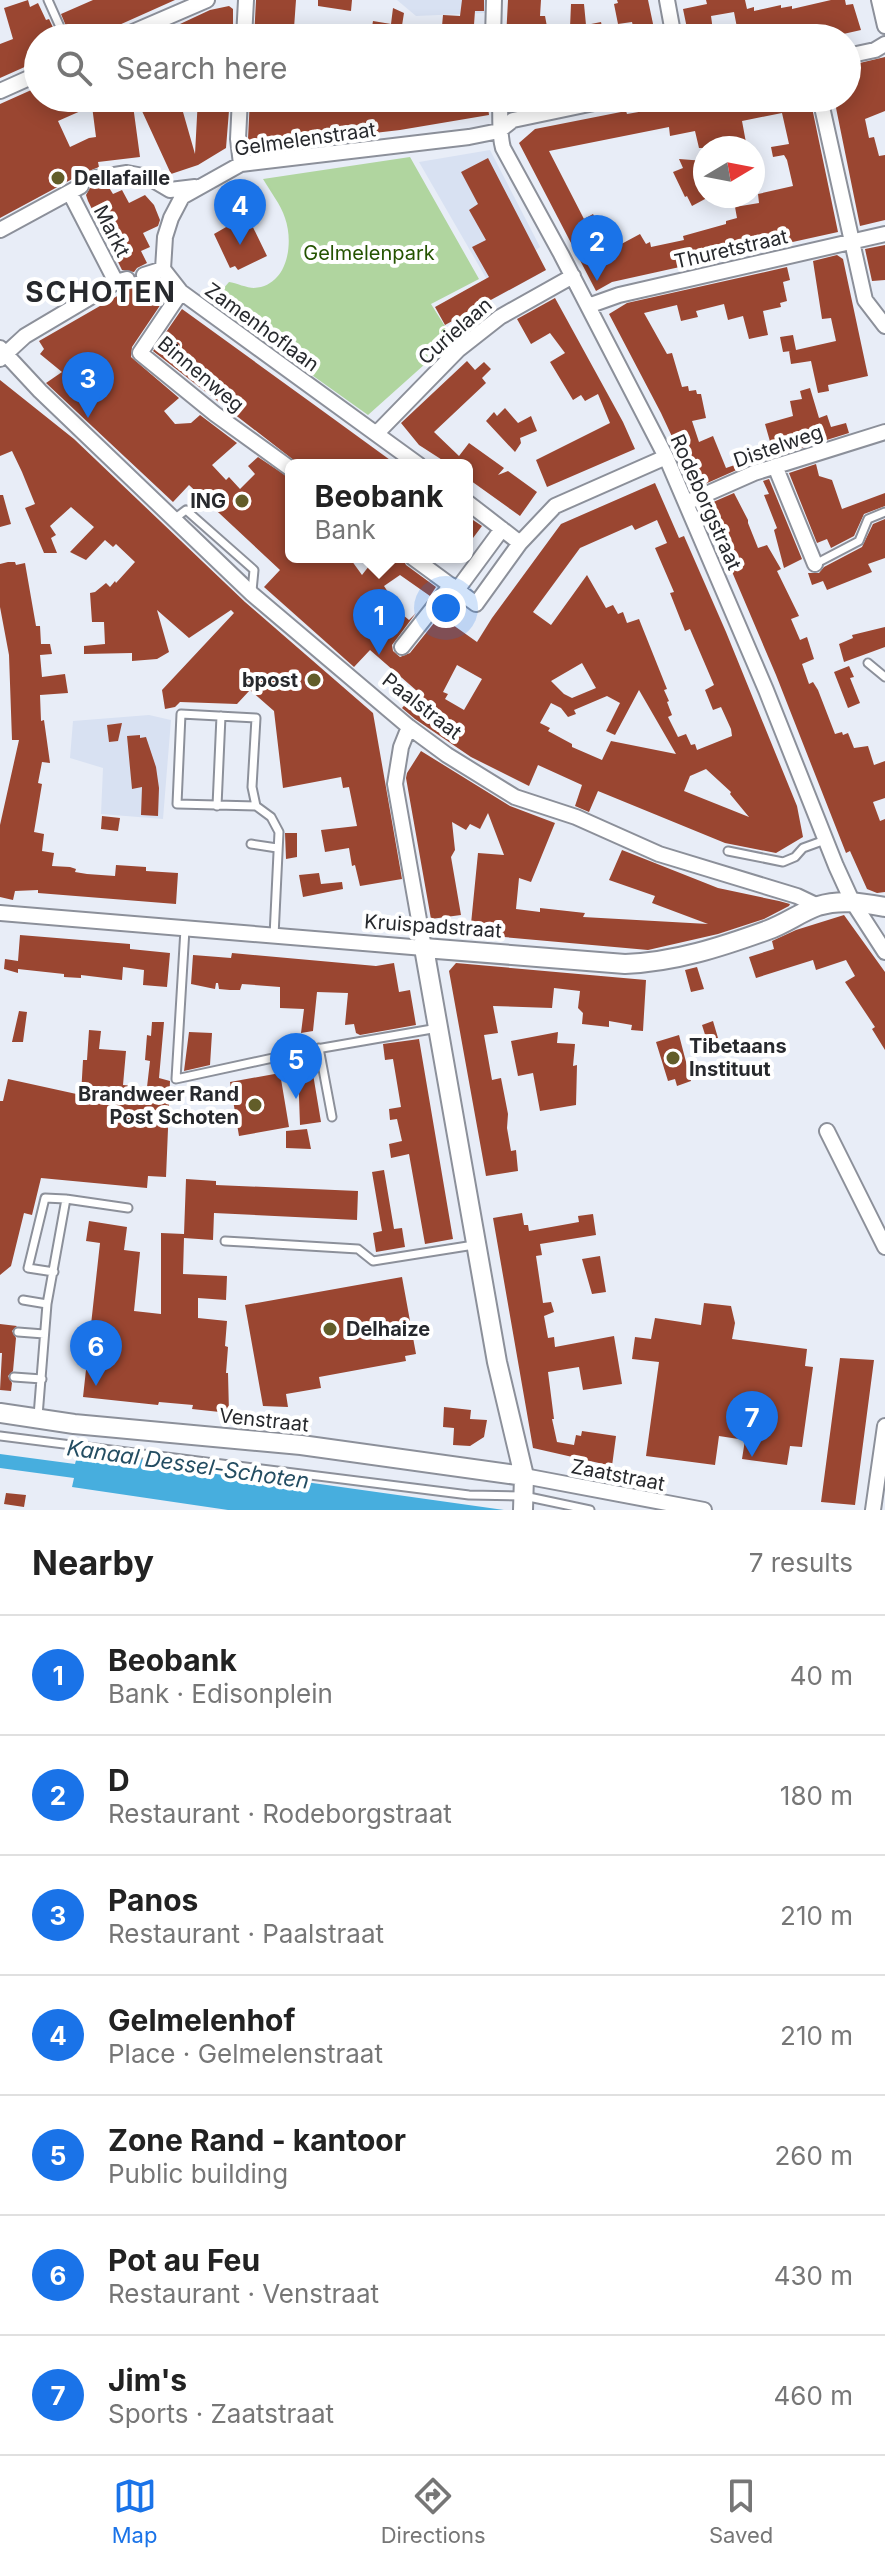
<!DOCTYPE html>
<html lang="en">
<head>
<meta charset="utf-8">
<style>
  body { margin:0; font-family:Inter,sans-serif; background:#f6f6f6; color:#222 }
  .compass { position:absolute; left:693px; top:136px; width:72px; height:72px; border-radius:50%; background:#fff; box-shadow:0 4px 20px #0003; rotate:80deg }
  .you { position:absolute; left:446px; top:608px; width:28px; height:28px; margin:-20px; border:6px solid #fff; border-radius:50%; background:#1a73e8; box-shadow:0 0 0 12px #1a73e833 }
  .badge { display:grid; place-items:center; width:52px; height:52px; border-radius:50%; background:#1a73e8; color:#fff; font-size:26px; font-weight:700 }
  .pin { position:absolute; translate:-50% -66px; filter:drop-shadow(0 2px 4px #0008) }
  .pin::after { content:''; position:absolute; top:42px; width:28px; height:24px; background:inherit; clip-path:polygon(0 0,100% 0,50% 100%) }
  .popup { position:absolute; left:285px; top:459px; width:188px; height:104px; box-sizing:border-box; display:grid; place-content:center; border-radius:12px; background:#fff; filter:drop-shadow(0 2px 6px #0005); font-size:26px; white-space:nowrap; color:#767676 }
  .popup b { font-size:30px; color:#222 }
  .popup::after { content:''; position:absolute; left:50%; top:100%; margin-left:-16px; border:16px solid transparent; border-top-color:#fff }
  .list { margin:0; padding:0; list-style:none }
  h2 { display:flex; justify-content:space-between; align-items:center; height:104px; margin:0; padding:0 32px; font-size:34px }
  h2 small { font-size:26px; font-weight:400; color:#767676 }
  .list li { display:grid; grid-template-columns:52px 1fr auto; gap:24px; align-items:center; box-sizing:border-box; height:120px; padding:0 32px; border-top:2px solid #e0e0e0 }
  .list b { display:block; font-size:30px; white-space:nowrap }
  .list p { margin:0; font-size:26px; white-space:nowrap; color:#767676 }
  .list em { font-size:26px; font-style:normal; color:#767676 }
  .icon { flex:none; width:44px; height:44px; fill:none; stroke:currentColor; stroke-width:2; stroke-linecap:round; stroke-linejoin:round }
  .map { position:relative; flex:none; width:885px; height:1510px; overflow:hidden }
  .search { position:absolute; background:#fff; box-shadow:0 4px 20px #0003; left:24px; right:24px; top:24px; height:88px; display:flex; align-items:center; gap:20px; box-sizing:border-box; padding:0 28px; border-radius:44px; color:#767676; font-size:30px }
  .sheet { height:944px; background:#fff }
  nav { display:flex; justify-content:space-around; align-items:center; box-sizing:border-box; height:112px; border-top:2px solid #e0e0e0; background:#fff; font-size:22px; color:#767676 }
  nav a { display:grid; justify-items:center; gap:4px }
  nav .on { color:#1a73e8 }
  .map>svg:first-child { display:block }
  .built { fill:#d8e1f2 }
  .green { fill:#b0d59f }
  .water { fill:#47aede }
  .building { fill:#9a4631; fill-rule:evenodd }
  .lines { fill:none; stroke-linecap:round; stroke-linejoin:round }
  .service-casing { stroke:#8c909a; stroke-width:11 }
  .minor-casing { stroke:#8c909a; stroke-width:18 }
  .tertiary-casing { stroke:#8c909a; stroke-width:22 }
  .service { stroke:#fff; stroke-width:7 }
  .minor { stroke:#fff; stroke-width:14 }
  .tertiary { stroke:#fff; stroke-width:18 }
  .poi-dot { fill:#625d29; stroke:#fff; stroke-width:3 }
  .labels { text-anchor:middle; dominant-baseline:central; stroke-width:8; stroke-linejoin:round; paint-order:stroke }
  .street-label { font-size:20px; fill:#27292d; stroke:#fff }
  .poi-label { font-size:20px; font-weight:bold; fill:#27292d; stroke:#fff; text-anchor:start }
  .park-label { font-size:20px; fill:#255300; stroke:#fff }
  .water-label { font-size:22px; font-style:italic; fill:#234d62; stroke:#fff }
  .district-label { font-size:28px; font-weight:bold; letter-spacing:2px; fill:#27292d; stroke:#fff }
</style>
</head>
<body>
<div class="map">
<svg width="885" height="1510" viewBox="0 0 885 1510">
  <rect width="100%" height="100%" fill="#e8edf7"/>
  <path class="built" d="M397,0h88v13l-69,3z
    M490,150l50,97 -5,4 11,19 -49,27 -78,-135z
    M149,715l22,5 -8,99 -62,-5 2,-46 -33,-10 3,-37z"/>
  <path class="green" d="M410,157l69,122 -48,25 22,35 -85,76 -157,-112 18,-21c7,1 18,6 25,6 34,-2 40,-45 31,-70 -4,-13 -15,-27 -22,-39z"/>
  <path class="water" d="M78,1453h23l403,57h-276l-156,-23 2,-9 -74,-10v-14l75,10z"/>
  <path class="building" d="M28,0l2,7 8,-4 8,17 3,-1 9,19h-20v23l-38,17v-34l13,-5 -9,-31z
    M93,0h82l-85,38h-19l-10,-24z
    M256,0h40l-2,28h-6l-2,10h-32z
    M318,0h34l-1,11 -33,-5z
    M462,0h22v11h-9l-2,27h-53l-2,-14 23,13 2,-22 17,1z
    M508,0h33l-1,16h5l3,16 22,-4 1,-24h13l2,21 15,-3 3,13 -14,3h-84z
    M617,0h31l8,38h-20l-4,-16 -14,2 -4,-20 4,-1z
    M706,0h39l2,9 7,-2v4l27,-6v3l11,-2v3l39,-9h14l1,5 7,-1 8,26 -31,7v-4l-26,5h-28l-2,-9 -23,4 1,5h-13l-5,-26 -23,4 3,22h-25l-6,-29 24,-5z
    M229,6l4,3v29h-83l60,-28z
    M393,8l11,5 -4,25h-30l3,-17 18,3z
    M885,57v54l-20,8 4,19 5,-1 5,19 6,-1v65l-25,6 -26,-128h13v-32z
    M38,87v11h94l8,59 -42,5 1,5 -10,4 -3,7 -10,-1 -76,41v-114zM92,106l4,31 -7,1 -19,9 -12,-26z
    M136,98h15l3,7 25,-7 16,56 3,-56h32l-4,50 -28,17 -27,9z
    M250,98l35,1v3h5l1,5 28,-3 11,-3v-3h15l6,4 28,-4h108l2,17 -89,15 -147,17 -5,-8z
    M514,98h34v4l-32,7z
    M689,98h121l28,134 -226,50 -16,9 -77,-148 16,-14 91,-18 1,3 29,-5 -1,-4zM782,113l7,31 -18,3 2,10 11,-2 3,5 6,26 -35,8 1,9 -24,4 2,11 -11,3v3l-43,12 1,4 -33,7 -1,-5 -4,2 -6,-10 -28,15 -19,-35 -9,5 -35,-68 120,-24 1,9 25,-5 4,17h48l-5,-27z
    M488,158l58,112 -101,55 -10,-18 54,-30 -17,-30 14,-7 -17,-30 9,-6 -17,-32z
    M679,159l26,2v38l-13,7 -5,-10 -2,1 -12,-25 10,-4z
    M91,186h17l5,8 9,-4 7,13 16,-8 9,10 6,15 -2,6 -15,7 7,14 -9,4 6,12 -10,5 -3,4 -12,-2 -34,-69 -2,-6z
    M247,215l20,41 -29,14 -3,-4 -5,2 -16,-34z
    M885,245v35l-13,1 -7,-32z
    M837,255l6,4 25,117 -40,9 1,6 -11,2 -7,-32 -20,3 -2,-13h2l-8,1 -3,-15 13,-2 3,15 40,-9 -5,-23 -9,1 -9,-58z
    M787,267l3,13 -7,2 4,19 -7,2 1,4 -18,4 5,24 -19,4 -6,-23 -15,4 -4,-16 -28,7 2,6 -17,4 -4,-16 -33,8 23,41 5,-1 10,34 6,-1 1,5 7,-1 1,4h4l5,24 -14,3 7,21 14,-6 13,32 47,-16 -8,-28 28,-8 -3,-15 12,-2 -2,-8 10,-3 9,30 8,-3 4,12 15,-4 3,10 -99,31 -54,24 -35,-75 -52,-99 18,-11z
    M137,282l6,3 6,-1 12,20 -29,43 -1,10 48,41 -15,13 11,13 16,-1 9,-8 37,28 -25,22 14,15 3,-3 11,12 15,-15 -7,-8 10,-9 33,22v78h58l13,18 14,-18h26l4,8 30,22 -6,9 -30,-21 -16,11 4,6 -3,3 12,15 12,10 7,-7 -24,32 1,6 7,6 10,-4 40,-50 12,10 -9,12 24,17 15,-24 69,-94 94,-41 24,55 5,-2 42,96 71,174 6,31 -27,16 -51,-10 -127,-52 -9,21 -14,-6 7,-21 -44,-20 -9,21 -58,-29 -56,-38 -13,-11 15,-17 -47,-41 -16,17 -90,-80 16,-17 -91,-85 -16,17 -127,-119 16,-11 -22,-18 4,-5 -5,-8 94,-54zM657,520l10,23 -12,5 19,44 -4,1 15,38 5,-2 24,56 -9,5 8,20 8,-3 10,22 1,7 -35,14 -2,-6 -4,1 -5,-11 -8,3 -10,-20 4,-2 -5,-13 2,-1 -5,-11 3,-1 -28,-70 -12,4 -4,-11 -5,2 -5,-9 -7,3 -19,-33 -36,50 -18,-13 47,-64 52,-23 3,5zM582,663l14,25 -24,10 -8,-4 -13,-13zM457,665l25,14 -18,31 -19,-11 3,-5 -5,-2zM639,690l37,64 -65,-13 -9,19 -30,-13v-3l-24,-13 2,-3 -10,-5 11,-20 10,5 7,9 8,-3 -2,-4 33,-14 13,7 -14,28 9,4zM706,769l25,23 -1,2 19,23 -65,-26 6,-15z
    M555,298l68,124 12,27 -88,38 -11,-27 74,-37 -12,-29 -13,7 -4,-6 -8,5 -23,-38 15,-9 -15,-20 -19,11 -14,-25z
    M182,309l138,100 77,56h-97l-147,-114z
    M467,361l8,9 9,-8 7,7 -9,9 4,5 -52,49 25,24 10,-13 35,25 -6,7 10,-4 29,21 -17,24 -53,-38v-13h-17l-31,-20 -18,-22z
    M0,380l74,59 171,163 128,111 29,166 -42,7 -5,-21 -3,1 -3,-18 -24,4 -4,-22 36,-4 -8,-39 -6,1 -2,-11 -58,11 -9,-77 -24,-21 -13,14 -57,-2 -5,5 -10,2 -3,-19 72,-77 -3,-3 -42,28 -32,-28 12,42 -12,7 -25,2v-8l-48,1v-8l21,-2 -1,-22h-12l-2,-29 5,-1 11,-9 4,4 5,-6 1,2 19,-21 -19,-18 -3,3 -8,-7 -19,20 -16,-8 24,-25 -23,-20 -21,19 6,9 -5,3 6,15h-13l-19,-45 10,-4 -13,-32 -10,-21 -12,5z
    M505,408l13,15 13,-7 6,15 -17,7 1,5 -6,9 -29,-31 8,-9 3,4z
    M816,464l3,12 13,4 10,29 43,-16v13l-21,8 -10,22 -23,12 -4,-9 -10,4 -28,-70z
    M769,479l33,80 -18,9 -10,-38 3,-2 -13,-33 5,-1 -6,-13z
    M734,493l14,27v3l10,25 9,-3 14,24 -4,2 22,45 -8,3 9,21 7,-3 7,22 -12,5 7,20 4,-2 5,8 17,44 7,-2 1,3 5,-2 6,15 14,-2 6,19 11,-4v37l-12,4 7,19 5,-2v73l-8,1 -10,-4 -17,-38 -4,2 -70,-178 -72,-169z
    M0,495h3l8,29 -11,3z
    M467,516l15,10 -15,20z
    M885,519v39l-17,6 4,8 -45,18 -4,-9 -11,4 -4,-12h11l5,-6 38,-20 11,-23z
    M8,562h7l1,3 9,-2 11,63h4l1,18h9l2,10 -12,1 2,22 23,-3 3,19 -28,2 1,26 3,-1 6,43 -8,-1 -4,21 4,1 -8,48 10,2 -2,17 12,2 -2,13 18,1 6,2 -1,3 12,2 28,2 1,-11 30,2v4l32,2 -2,31 -138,-11v-3l-23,1 -2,9 -13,-3v-72l19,-85h-7l-3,-85 -9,-48v-43z
    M885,627v20l-41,15 -5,-18 14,-6 -1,-3z
    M849,666l5,11 -4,1 10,25 -12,5 -14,-36z
    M122,723l-4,18 -9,1 -2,-17z
    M140,735v3l6,-1 10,30 3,21 -1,28 -17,-1 1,-28 -10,2 -5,-53z
    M421,751l89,55 45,17 -24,59 -12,-4 -3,31 24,3v-4l45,5 -2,4 125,7 -56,-21 3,-7 -46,-16 13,-30 96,38 61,13 11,3 -1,2 -25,13 -46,15 -70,16 -178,-16 8,-81 26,2 -16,-42 -8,16 -10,-5 -4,6 -14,-8 3,28 -4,7 10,58 -30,4 -25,-141 1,-5z
    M102,816l18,2 -2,13 -17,-2z
    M285,833h12v24l-11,2z
    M319,873l2,11 21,-2 1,7 -40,8 -4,-22z
    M844,915l41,57v78l-13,-21 3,-2 -30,-45 10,-6 -9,-16 -30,10 -3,-10 -57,18 -7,-21 25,-8 -2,-8 24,-11z
    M20,935l110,9v5l40,4 -3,34 -24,-2 1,-15 -21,-3 -1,13 -41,-5v3l-17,-1v-3l-46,-5v4l-14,-4 1,-10 13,2z
    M232,953l144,13 18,-3 5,29 11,-2 6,35 -56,10 -4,-2 -2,-9 -9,1 3,-32 -31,-1 -4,39 -12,2 3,-24 -24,-1v-21l-38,-3 -2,6h-10l-11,-1 -1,-6h-2l-1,6 -24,-5 2,-29 38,3z
    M456,963l190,17 -3,51 -12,-1 1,-5 -23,-4v6l-27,-3 1,-11 -5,-5 2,-17 -26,-3 -2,20 -59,-2 5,27 -14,2 8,45 9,-2 7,36 -1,14 4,23 5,-1 2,21 -32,5 -37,-205z
    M697,967l7,22 -13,3 -6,-22z
    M19,1011l8,1 -4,30h-11z
    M713,1021l5,17 -11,3 -5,-16z
    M152,1022h12l-5,56 11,3 -4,96 -18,-1 -1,12 -106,-10 -9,37 -8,-2 -13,53 -11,9v-174h3l5,-22 73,16 2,-35h4l2,-30 12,1 -2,18 27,2 -3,34 24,2 3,-26 -5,-1 2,-25 4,1z
    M189,1032l23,1 -2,32 -26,6z
    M558,1032l-1,11 18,1 -2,22 4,-1 -1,40 -36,6 -7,-38 -15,3 -7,-35z
    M679,1035l12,46 -14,5 -2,-7 -7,2 -12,-39z
    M419,1039l34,200 -28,5 -16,-90 -18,4 -2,-14 13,-3 -5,-22 -7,1 -1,-11 12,-2 -8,-48 -8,1 -2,-16z
    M312,1068l9,54 -21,3 -2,-55z
    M280,1073l9,54 -50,9 -9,-54z
    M307,1129l4,20 -25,-1v-17z
    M384,1170l10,59 8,-1 3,19 -29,5 -3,-19 9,-2 -10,-59z
    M186,1179l30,2v4l142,6 -1,29 -143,-7 -1,27 -29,-2 -1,36 44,2 -1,24 -28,-2v20l29,3 -2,25 3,1 -2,26h2l1,40 -37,-4 1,-4 -34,-3 -1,3 -75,-8 17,-154 -14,-2 3,-20 38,6 -3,23 16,2 -6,59 27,3v-81l23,1z
    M522,1213l2,12h4l1,6 50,-9 -1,-6 15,-2 3,21 -56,9 2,11 -6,1 7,47 8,-1 3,10 -10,4 4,22 6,-1 1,10 59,-11 8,48 -39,6 -4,-23 -31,5 6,47h-2l5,23 17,3 2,-10 5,1 1,-5 34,5 -4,30 -79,-18 -40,-230z
    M600,1256l6,36 -14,2 -10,-35z
    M402,1277l14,77 -11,2 1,5 -87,16 2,11 -35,6 2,13 -25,-1 -18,-101z
    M704,1303l27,3 4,17 -3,16 75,10 -2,17 8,1 -11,80 -12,-1 -3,19 -45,-6 3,-19 -26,-4 -4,29 -69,-9 13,-94 -27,-3 3,-22 16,2 4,-21 46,7z
    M0,1324l17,2 -5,5 4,7 -3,33 -5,5 4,7 -1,8 -11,-1 2,-37h-2z
    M840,1358l34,2 -19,145 -34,-3z
    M444,1407l27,3 -1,9 17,1 -3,17 -14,9 -17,-1 1,-17 -11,-1z
    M6,1493l20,2 -2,12 -20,-3z"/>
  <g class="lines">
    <g class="service-casing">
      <path id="service" d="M48,0l17,38
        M174,519l12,-9 68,60 -2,21
        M815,564l44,-23 9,-22 17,-7
        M868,663l17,14
        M181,714l75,4 -4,69 4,19 -79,-2z
        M217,806l4,-90
        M256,806l15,11 8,15 -5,104
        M251,844l26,4
        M728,851l55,11 12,-5 8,-9 22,-8
        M185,929l-9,150 129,-28 133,-23
        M319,1048l13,69
        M66,1199l62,9
        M225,1241l133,8 15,12 101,-16
        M23,1300l24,4
        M18,1332l26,2
        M14,1377l28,2
        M38,1416l9,-112 19,-105 -21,-1 -17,70 26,4
        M0,1436l469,59 55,1 66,14"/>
    </g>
    <g class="minor-casing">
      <path id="minor" d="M667,0l7,38
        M879,0l6,26
        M119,38l88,-38
        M244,38l2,-38
        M493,38l1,-38
        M847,56l28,-6 10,-6
        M0,91l38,-17
        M240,98l-2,41 3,25
        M499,98c3,17 -1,32 4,50l58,106 105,203 100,233 70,176 16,35 33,51
        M820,98l45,202 20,26
        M96,178l31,-5 21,4 22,13 25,-3
        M70,193l46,89
        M0,230l81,-44
        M144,275l19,-6
        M181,292l-41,61 75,61 76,55
        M588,306l31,-11 266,-61
        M0,348l40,43 212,203 157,133 38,28 68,42 61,20 83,37 138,42 21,10
        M0,359l25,-23 91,-54 11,-3
        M377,433l81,-83 42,-33 73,-41
        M419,465l-238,-173 -18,-23 2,-32 6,-19 11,-21 59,-33 228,-27 30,-6 14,-11 105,-22
        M775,466l40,98
        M467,502l53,41
        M686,503l68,-30 131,-41
        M412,557l64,47 44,-61 35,-37 111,-49
        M457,590l45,-61
        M402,647l49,-62
        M0,913l424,35 -29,-164 6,-37 8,-20
        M827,1131l58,116
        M524,1476l180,34
        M873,1510l12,-84"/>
    </g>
    <g class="tertiary-casing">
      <path id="tertiary" d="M0,1413l74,11 227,21 223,31
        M523,1510l1,-34 -27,-114 -73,-414 201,16c50,-2 96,-17 143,-34 17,-6 33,-18 50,-24 23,-7 44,-3 67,1"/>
    </g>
    <use href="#service" class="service"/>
    <use href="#minor" class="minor"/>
    <use href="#tertiary" class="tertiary"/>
  </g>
  <g class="poi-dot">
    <circle cx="58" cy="178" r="8"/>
    <circle cx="242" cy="501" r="8"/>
    <circle cx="314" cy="680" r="8"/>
    <circle cx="673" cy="1058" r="8"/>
    <circle cx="255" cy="1105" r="8"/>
    <circle cx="330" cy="1329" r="8"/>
  </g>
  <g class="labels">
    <g class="street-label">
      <text transform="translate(305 139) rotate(-8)">Gelmelenstraat</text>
      <text transform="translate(112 231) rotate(63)">Markt</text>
      <text transform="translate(731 249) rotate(-13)">Thuretstraat</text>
      <text transform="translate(262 327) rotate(36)">Zamenhoflaan</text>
      <text transform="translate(455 331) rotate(-41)">Curielaan</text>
      <text transform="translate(201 374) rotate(40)">Binnenweg</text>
      <text transform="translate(778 446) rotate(-19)">Distelweg</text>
      <text transform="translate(706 502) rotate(66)">Rodeborgstraat</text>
      <text transform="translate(422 706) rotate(38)">Paalstraat</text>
      <text transform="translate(433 926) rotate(4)">Kruispadstraat</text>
      <text transform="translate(264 1420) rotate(6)">Venstraat</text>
      <text transform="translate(618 1475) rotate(11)">Zaatstraat</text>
    </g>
    <g class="poi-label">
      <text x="74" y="178">Dellafaille</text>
      <text x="226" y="501" text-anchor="end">ING</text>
      <text x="298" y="680" text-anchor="end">bpost</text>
      <text x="689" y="1046">Tibetaans<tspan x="689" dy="23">Instituut</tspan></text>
      <text x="239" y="1094" text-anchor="end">Brandweer Rand<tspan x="239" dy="23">Post Schoten</tspan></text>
      <text x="346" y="1329">Delhaize</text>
    </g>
    <g class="park-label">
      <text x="369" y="253">Gelmelenpark</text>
    </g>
    <g class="water-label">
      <text transform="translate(188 1464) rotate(8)">Kanaal Dessel-Schoten</text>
    </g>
    <g class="district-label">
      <text x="101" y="292">SCHOTEN</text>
    </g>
  </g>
</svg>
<svg class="compass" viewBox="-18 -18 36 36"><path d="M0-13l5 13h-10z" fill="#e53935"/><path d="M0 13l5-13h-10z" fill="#767676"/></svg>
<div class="you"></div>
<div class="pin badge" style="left:379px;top:655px">1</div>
<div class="popup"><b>Beobank</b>Bank</div>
<div class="pin badge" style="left:597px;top:281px">2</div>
<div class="pin badge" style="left:88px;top:418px">3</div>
<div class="pin badge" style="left:240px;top:245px">4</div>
<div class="pin badge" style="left:296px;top:1099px">5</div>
<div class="pin badge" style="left:96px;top:1386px">6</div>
<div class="pin badge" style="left:752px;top:1457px">7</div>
<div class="search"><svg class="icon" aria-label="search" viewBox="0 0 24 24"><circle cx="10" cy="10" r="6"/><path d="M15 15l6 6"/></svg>Search here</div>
</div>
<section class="sheet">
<h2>Nearby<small>7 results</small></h2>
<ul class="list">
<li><span class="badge">1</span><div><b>Beobank</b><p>Bank · Edisonplein</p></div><em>40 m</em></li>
<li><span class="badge">2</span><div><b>D</b><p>Restaurant · Rodeborgstraat</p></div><em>180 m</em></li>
<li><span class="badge">3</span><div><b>Panos</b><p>Restaurant · Paalstraat</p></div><em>210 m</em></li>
<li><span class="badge">4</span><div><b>Gelmelenhof</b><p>Place · Gelmelenstraat</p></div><em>210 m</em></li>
<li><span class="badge">5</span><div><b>Zone Rand - kantoor</b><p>Public building</p></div><em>260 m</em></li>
<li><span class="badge">6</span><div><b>Pot au Feu</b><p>Restaurant · Venstraat</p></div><em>430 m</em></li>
<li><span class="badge">7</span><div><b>Jim's</b><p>Sports · Zaatstraat</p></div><em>460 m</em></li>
</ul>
</section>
<nav>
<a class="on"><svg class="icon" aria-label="map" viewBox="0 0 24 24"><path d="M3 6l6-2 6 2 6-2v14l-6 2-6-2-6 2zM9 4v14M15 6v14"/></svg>Map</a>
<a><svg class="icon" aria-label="directions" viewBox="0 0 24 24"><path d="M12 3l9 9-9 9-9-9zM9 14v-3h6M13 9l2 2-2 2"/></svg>Directions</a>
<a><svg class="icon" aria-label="saved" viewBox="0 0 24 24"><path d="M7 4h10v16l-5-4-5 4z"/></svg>Saved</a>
</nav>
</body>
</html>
